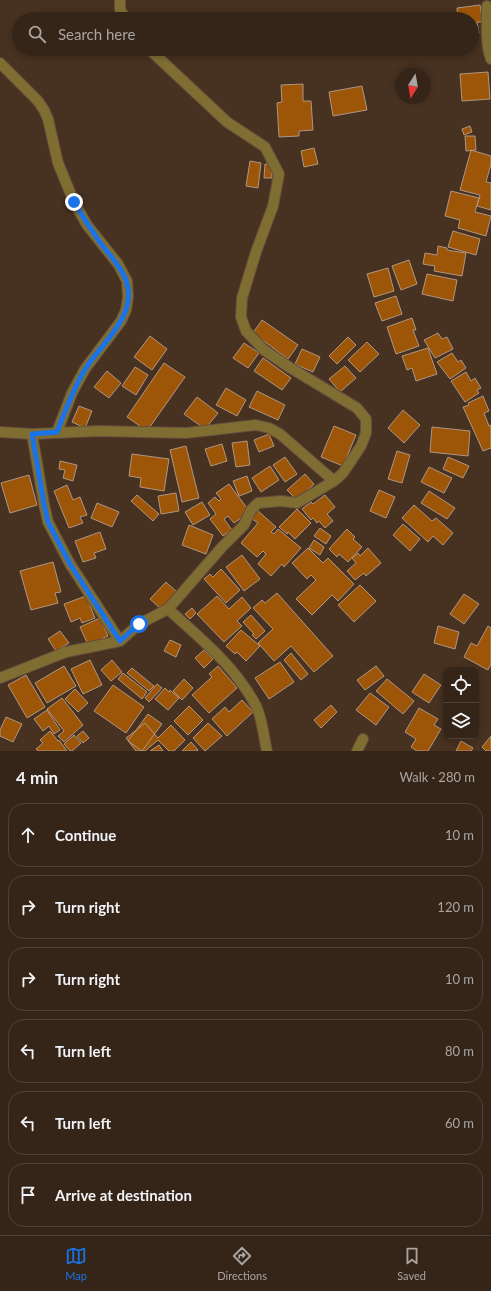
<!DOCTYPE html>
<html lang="en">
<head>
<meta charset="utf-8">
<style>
  body { margin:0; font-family:Lato,sans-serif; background:#3d2d21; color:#f1f3f6 }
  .controls { position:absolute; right:12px; bottom:12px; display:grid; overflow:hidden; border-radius:8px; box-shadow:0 2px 6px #0003 }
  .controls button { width:36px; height:36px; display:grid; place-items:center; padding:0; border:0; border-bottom:1px solid #4f4237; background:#352518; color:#f1f3f6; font:20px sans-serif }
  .compass { position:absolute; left:395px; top:68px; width:36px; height:36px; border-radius:50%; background:#352518; box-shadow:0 2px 6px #0003; rotate:191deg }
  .stop { position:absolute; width:12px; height:12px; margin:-9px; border:3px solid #1a73e8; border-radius:50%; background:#fff }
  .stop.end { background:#1a73e8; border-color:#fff; box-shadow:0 1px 4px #0008 }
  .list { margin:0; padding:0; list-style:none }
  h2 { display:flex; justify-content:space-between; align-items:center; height:52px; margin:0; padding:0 16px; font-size:17px }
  h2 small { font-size:13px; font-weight:400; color:#aaa5a2 }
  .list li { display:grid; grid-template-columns:26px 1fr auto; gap:12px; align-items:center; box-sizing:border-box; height:64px; margin:0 8px 8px; padding:0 8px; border:1px solid #4f4237; border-radius:16px }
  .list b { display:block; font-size:15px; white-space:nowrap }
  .list em { font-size:13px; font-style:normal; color:#aaa5a2 }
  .icon { flex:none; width:22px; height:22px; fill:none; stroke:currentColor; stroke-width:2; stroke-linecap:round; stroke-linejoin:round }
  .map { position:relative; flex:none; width:491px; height:751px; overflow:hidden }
  .search { position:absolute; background:#352518; box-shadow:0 2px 6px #0003; left:12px; right:12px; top:12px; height:44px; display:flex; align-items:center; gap:10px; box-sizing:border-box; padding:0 14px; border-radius:22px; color:#aaa5a2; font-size:15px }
  .sheet { height:484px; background:#352518 }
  nav { display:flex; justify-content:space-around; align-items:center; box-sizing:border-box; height:56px; border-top:1px solid #4f4237; background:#352518; font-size:11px; color:#aaa5a2 }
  nav a { display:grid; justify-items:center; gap:2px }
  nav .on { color:#1a73e8 }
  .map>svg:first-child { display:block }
  .building { fill:#9d5608; stroke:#b09683 }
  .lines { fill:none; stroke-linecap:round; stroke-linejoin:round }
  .minor-casing { stroke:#624d3d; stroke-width:12 }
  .minor { stroke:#806d32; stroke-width:10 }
  .route { stroke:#1a73e8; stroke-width:5 }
</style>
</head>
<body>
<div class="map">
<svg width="491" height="751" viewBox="0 0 491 751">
  <rect width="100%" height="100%" fill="#473120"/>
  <path class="building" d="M480,5l3,17h-6l2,11 -7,1v-15h-14l-1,-11z
    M258,49h13l-12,4z
    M488,72l2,27 -28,2 -2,-27z
    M303,84v17h8l2,29 -14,1v5l-20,1 -2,-34 5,-1 -1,-17z
    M362,86l5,24 -34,6 -4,-24z
    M470,126l2,6 -8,3 -2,-6z
    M465,136h10l1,14 -10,1z
    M314,148l4,16 -14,3 -3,-16z
    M471,150l20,6v8l-5,18 5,1v27l-14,-4 3,-11 -20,-5z
    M250,161l11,2 -3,25 -12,-2z
    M265,164l7,1v13h-8z
    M451,191l28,7 -4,14 16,4 -5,20 -28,-8 2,-8 -15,-4z
    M453,231l27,8 -4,16 -28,-8z
    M438,246l9,2v2l19,3 -4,23 -28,-5 1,-5 -12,-2 2,-11 12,2z
    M409,260l8,24 -16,6 -9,-24z
    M388,268l6,23 -20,6 -7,-23z
    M427,274l30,6 -4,21 -31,-7z
    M396,296l6,18 -20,7 -7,-18z
    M412,318l4,12h-3l6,16 -23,8 -9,-27z
    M262,320l36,25 -10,14 -35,-26z
    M438,333l4,6 5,-2 6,12 -18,9 -11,-18z
    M150,336l17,13 -15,21 -18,-13z
    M348,337l8,8 -19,19 -8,-8z
    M367,342l12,12 -19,18 -12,-12z
    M244,343l15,10 -11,15 -15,-10z
    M428,348l9,26 -21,7 -4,-13 -5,2 -5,-14z
    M302,349l18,8 -7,15 -18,-8z
    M452,353l6,9 3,-2 5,8 -16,11 -13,-17z
    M263,358l28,20 -9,12 -28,-19z
    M164,363l21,14 -38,54 -20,-14z
    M345,366l11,12 -16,14 -11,-13z
    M135,367l13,8 -12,20 -14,-9z
    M107,371l14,12 -12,15 -15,-11z
    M466,372l5,9 4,-3 6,10 -4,2 2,3 -14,9 -14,-21z
    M226,388l20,12 -9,16 -21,-11z
    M257,391l28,14 -7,15 -29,-13z
    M483,396l6,15 -5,2 5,13 2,-1v24v-1l-8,3 -20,-44 6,-2 -1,-2z
    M197,397l21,16 -13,16 -21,-15z
    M79,406l13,5 -7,17 -13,-6z
    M403,410l17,15 -16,18 -16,-15z
    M334,426l22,9 -13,31 -22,-9z
    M432,427l38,4 -2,25 -38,-4z
    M269,434l5,12 -15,6 -5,-12z
    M247,441l3,24 -14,2 -4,-24z
    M222,444l5,17 -16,5 -6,-17z
    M186,446l13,52 -17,4 -12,-52z
    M397,451l13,4 -8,28 -14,-4z
    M132,454l37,5 -5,32 -24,-4 1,-9 -12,-2z
    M285,457l12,17 -12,8 -12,-17z
    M448,457l21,9 -6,12 -20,-9z
    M60,461l17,4 -4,16 -10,-3 2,-8 -6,-1z
    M270,466l9,14 -18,12 -9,-14z
    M429,467l23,11 -8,15 -23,-11z
    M305,474l9,10 -17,16 -10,-10z
    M29,475l8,30 -27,8 -9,-30z
    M247,476l5,15 -13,5 -6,-15z
    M229,484l21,28 -16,11 -6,-7 -4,3 8,11 -9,6 -13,-17 6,-5 -8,-11 7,-6 4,4 2,-2 -5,-6z
    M67,485l6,15 7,-3 7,18 -7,2 3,6 -14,5 -15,-37z
    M379,490l16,7 -9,21 -16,-7z
    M429,491l26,17 -8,11 -26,-16z
    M176,493l3,18 -18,3 -3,-18z
    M137,495l22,19 -6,7 -22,-20z
    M325,495l10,12 -8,7 6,7 -8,7 -6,-7 -2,2 -4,-5 -2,2 -9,-11 9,-7 2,2z
    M202,502l8,13 -17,10 -8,-13z
    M97,503l22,9 -7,15 -21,-9z
    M414,505l18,16 4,-3 17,15 -10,12 -10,-9 -5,6 -26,-24z
    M297,509l14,14 -16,16 -7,-7 -1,2 -8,-7z
    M257,510l19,17 -5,5 3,2 4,-5 23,19 -17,19 -2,-3 -11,12 -13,-12 8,-10 -3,-3 -6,6 -16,-14 17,-20 -7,-5z
    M403,524l17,15 -10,12 -17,-16z
    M189,525l24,10 -7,19 -24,-9z
    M320,528l11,8 -5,8 -12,-8z
    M347,529l8,8 -2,2 9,8 -14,15 -9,-8 -2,3 -8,-8z
    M100,532l6,17 -12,4 2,5 -13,4 -8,-21z
    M314,540l10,7 -4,8 -11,-7z
    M308,548l15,15 5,-5 26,26 -16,17 -6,-6 -20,20 -16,-16 20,-19 -5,-5 -4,4 -15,-16z
    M368,548l13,15 -15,13 -2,-3 -9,7 -8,-9 9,-8 -4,-5 6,-5 2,3z
    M242,555l18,24 -16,12 -18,-24z
    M53,562l8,30 -6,1 3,10 -27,7 -11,-39z
    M221,569l19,21 -14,13 -22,-24 6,-5 3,3z
    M166,582l12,11 -16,17 -12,-11z
    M360,585l16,16 -22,21 -16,-17z
    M277,593l56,63 -19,16 -23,-26 -17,15 -16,-18 15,-14 -20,-21 9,-8 3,3z
    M464,594l15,10 -15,20 -14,-10z
    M86,596l9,22 -13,5 -2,-5 -9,4 -7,-18z
    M217,596l12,13 13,-12 9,11 -14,13 5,5 -18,16 -27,-28z
    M192,608l4,5 -6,6 -5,-5z
    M251,615l14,16 -9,8 -4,-4 2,-1 -11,-12z
    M100,618l8,18 -20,9 -8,-18z
    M438,626l21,6 -4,17 -21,-6z
    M488,626l3,2v36l-3,6 -24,-13 7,-14 6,3z
    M241,630l19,16 -14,15 -9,-9 -2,2 -9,-8z
    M60,631l9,12 -13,8 -8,-12z
    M170,640l11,5 -5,12 -12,-6z
    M204,650l9,9 -9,9 -9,-10z
    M291,653l17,21 -7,6 -17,-20z
    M90,660l12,25 -19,9 -12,-25z
    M112,660l10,12 -11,9 -10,-11z
    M280,662l14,20 -25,17 -14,-21z
    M64,666l12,20 -29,17 -12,-20z
    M218,666l19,22 -28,25 -17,-18 20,-18 -3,-3z
    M376,666l8,10 -19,14 -8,-10z
    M132,668l22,18 -5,5 -22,-18z
    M123,673l24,19 -5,7 -24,-20z
    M424,674l17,11 -12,18 -17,-11z
    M26,675l19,32 -18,11 -19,-33z
    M184,679l9,9 -11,12 -9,-9z
    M387,679l27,22 -11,13 -27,-23z
    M157,684l5,4 -13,14 -4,-4z
    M113,685l31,22 -18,26 -32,-22z
    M165,688l4,4 1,-2 9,8 -11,12 -13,-11z
    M75,689l13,14 -10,9 -13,-13z
    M370,693l19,14 -13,18 -20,-15z
    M62,698l21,27 -19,17 -6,-6 6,-5 -17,-22z
    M242,700l11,12 -26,24 -15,-17 13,-12 4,5z
    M331,705l6,7 -16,16 -7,-8z
    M189,706l14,14 -15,15 -14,-14z
    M419,708l19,11 -4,6 7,4 -13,22h-11l-6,-4 5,-8 -11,-7z
    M47,710l13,20 -6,4 -5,-8 -6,5 -9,-12z
    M148,714l14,10 -20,27 -14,-10z
    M6,717l16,7 -9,18 -13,-6v-6z
    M145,723l13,15 13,-13 14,15 -11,11h-5l-11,-11 -13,11h-9l-10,-13z
    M208,723l14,13 -17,15 -12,-13z
    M50,731l8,10 1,-1 8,11h-29l-2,-2 7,-6 -3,-3z
    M83,731l6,7 -6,5 -6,-7z
    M74,735l7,8 -9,8h-2l-6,-7z
    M491,736v15h-5l-4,-4z
    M461,741l12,7 -2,3h-15z
    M191,742l7,8 -1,1h-15z
    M159,745l4,6h-13z"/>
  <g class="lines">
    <g class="minor-casing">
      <path id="minor" d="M120,0v9l5,10
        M487,6c0,18 -2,37 4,53
        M0,63l38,38 6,9 4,9 10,44 16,39 13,23 31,39 9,17 1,16 -2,13 -5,11 -36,48 -13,24 -15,39
        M0,432l32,2 67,-3 87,2 70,-8 13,3 11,6 54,47
        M32,434l12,70 4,18 22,42 50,77
        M168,609c33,30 68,58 88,97 6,11 8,33 11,45
        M0,678l66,-26 54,-11 19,-17 29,-15 54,-62 22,-22 7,-15 7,-7 23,-2 16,2 37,-22 9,-8 18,-27 5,-13v-14l-9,-11 -68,-41 -25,-17 -18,-19 -5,-14 1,-19 14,-46 17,-46 6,-32 -14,-27 -38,-25 -78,-73
        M357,751l6,-12"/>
    </g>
    <use href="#minor" class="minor"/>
  </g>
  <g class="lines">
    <path class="route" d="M74,202c9,15 18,29 28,43 9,11 19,22 24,35 13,36 -26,64 -42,91 -11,19 -19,40 -27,61l-25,2 12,70 4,18 22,42 50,77 19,-17"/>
  </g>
</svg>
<div class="controls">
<button><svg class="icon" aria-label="locate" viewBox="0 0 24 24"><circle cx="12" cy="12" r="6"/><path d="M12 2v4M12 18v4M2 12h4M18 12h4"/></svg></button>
<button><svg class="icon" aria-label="layers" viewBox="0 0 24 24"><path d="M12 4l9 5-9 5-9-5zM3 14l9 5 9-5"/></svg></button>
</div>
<svg class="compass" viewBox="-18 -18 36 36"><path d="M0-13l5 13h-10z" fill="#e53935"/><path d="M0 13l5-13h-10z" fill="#aaa5a2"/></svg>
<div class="stop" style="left:139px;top:624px"></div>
<div class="stop end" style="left:74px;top:202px"></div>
<div class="search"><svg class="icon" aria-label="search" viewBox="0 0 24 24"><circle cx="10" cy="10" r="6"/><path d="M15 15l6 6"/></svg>Search here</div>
</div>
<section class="sheet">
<h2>4 min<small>Walk · 280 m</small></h2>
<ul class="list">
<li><svg class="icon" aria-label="ahead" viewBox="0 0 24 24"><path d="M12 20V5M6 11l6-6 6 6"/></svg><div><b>Continue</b></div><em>10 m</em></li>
<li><svg class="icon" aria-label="right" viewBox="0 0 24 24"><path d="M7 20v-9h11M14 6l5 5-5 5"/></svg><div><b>Turn right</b></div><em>120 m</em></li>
<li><svg class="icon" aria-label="right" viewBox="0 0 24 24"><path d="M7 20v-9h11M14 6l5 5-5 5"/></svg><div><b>Turn right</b></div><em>10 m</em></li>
<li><svg class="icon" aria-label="left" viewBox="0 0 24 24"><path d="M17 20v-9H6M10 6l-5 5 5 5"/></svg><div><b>Turn left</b></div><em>80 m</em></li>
<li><svg class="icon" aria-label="left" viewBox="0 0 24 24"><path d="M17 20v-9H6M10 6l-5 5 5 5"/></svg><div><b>Turn left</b></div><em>60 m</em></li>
<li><svg class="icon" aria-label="arrive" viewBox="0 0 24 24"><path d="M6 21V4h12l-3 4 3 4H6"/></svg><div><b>Arrive at destination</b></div></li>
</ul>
</section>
<nav>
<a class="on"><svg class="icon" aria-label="map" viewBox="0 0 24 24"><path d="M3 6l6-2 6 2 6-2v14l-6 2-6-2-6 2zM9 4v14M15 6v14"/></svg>Map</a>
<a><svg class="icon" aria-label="directions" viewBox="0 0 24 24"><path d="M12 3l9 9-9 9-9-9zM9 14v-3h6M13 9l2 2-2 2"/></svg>Directions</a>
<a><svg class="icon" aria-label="saved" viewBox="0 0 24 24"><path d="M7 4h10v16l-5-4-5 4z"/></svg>Saved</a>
</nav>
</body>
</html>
